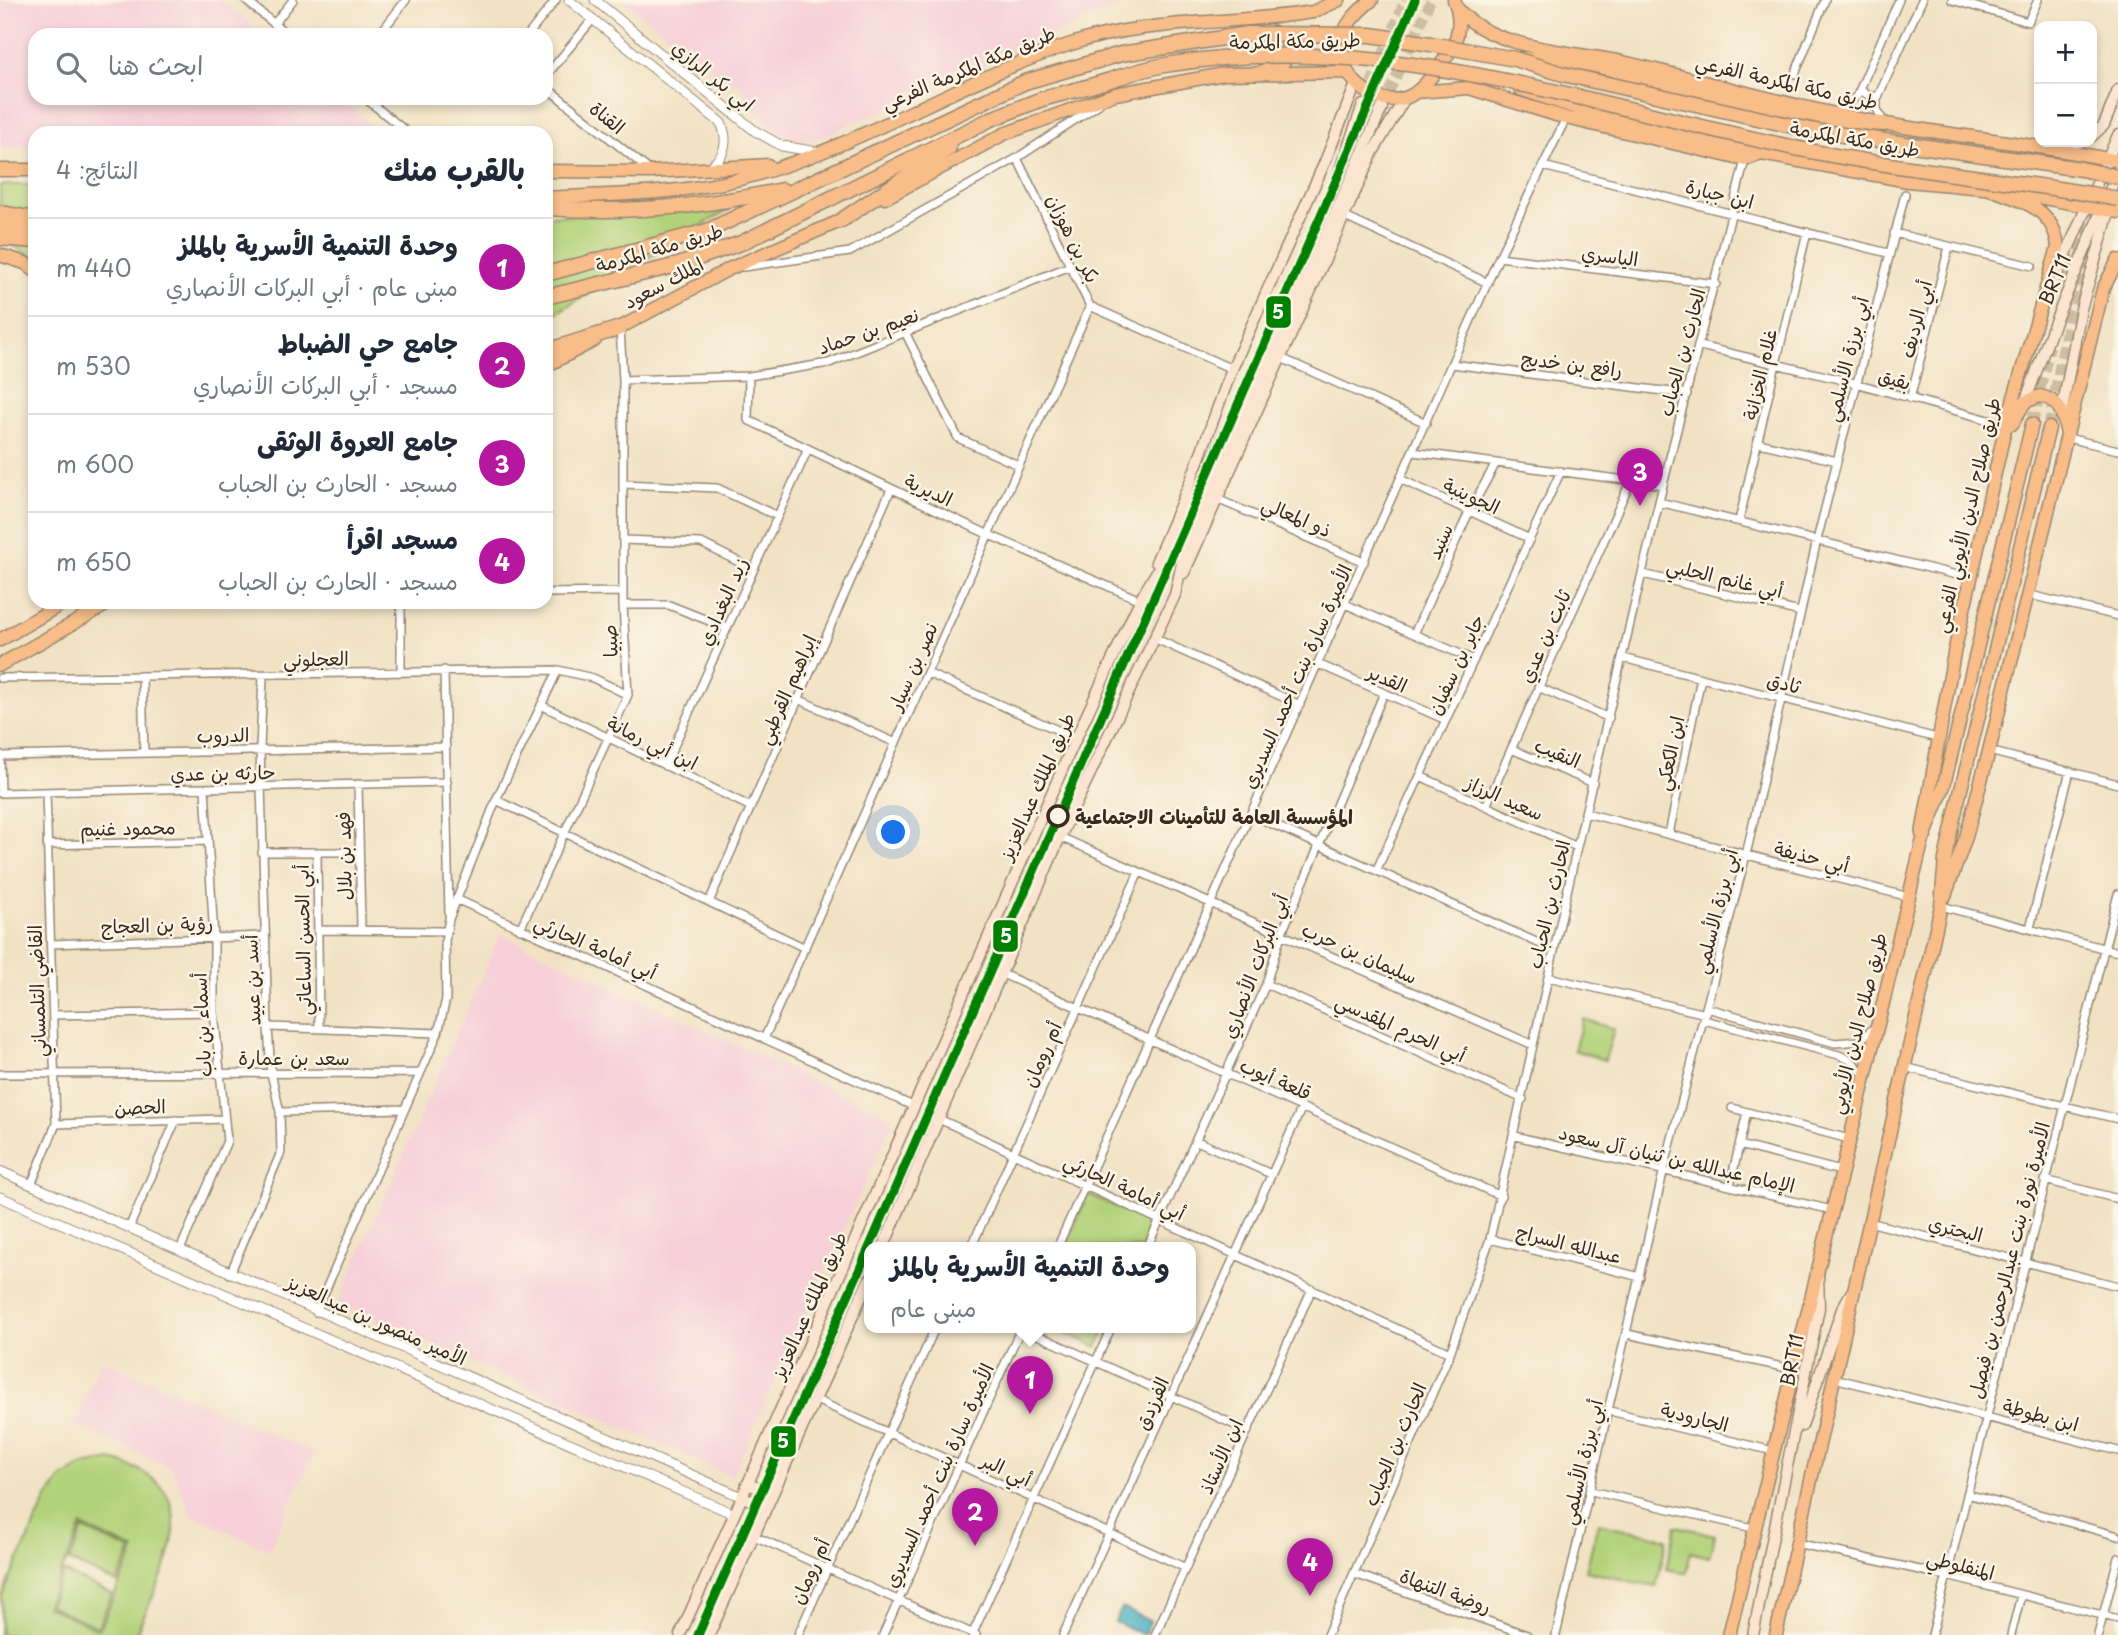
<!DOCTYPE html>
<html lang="ar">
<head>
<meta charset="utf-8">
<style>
  body { margin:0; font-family:"Playpen Sans","Playpen Sans Arabic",sans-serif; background:#f6f6f7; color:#1f2937; direction:rtl }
  .controls { position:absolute; right:21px; top:21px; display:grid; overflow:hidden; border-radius:14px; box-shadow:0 4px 10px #0003 }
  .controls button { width:63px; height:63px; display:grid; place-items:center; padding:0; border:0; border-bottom:2px solid #e0e1e3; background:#fff; color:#1f2937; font:35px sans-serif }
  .you { position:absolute; left:894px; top:833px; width:24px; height:24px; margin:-18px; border:5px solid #fff; border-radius:50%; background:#1a73e8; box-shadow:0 0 0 10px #1a73e833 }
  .badge { display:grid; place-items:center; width:46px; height:46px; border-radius:50%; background:#b5179e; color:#fff; font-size:23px; font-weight:700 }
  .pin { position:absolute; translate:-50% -58px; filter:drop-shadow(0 2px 4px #0008) }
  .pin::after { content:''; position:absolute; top:37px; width:24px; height:21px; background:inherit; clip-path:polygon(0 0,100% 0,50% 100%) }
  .popup { position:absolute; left:864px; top:1242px; width:332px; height:91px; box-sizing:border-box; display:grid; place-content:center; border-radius:14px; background:#fff; filter:drop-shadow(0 2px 5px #0005); font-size:23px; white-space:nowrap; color:#747a83 }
  .popup b { font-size:26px; color:#1f2937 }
  .popup::after { content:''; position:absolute; left:50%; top:100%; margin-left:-14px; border:14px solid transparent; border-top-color:#fff }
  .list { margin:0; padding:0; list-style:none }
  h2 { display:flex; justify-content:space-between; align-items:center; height:91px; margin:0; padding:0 28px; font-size:30px }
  h2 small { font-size:23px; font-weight:400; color:#747a83 }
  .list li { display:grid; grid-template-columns:46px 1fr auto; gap:21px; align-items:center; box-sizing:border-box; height:98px; padding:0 28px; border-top:2px solid #e0e1e3 }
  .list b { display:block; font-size:26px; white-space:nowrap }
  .list p { margin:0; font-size:23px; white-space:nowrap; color:#747a83 }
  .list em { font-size:23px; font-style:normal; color:#747a83 }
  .icon { flex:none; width:38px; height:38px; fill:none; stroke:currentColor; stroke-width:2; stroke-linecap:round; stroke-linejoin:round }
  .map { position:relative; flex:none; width:2118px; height:1635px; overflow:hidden; direction:ltr }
  .search { position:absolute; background:#fff; box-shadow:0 4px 10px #0003; left:28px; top:28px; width:525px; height:77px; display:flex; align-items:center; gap:18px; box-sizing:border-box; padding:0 24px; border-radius:21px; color:#747a83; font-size:26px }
  .panel { position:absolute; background:#fff; box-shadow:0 4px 10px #0003; left:28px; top:126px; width:525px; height:483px; border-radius:21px; direction:rtl }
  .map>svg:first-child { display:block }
  .built { fill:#f6cfd8 }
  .green { fill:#b2d279; stroke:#767e4c; stroke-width:2; fill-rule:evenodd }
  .water { fill:#43acc2; stroke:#3f6b70; stroke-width:2 }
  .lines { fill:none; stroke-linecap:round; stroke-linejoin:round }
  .secondary-tunnel { stroke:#cdbda3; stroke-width:10; stroke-dasharray:10 5; stroke-linecap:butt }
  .primary-tunnel { stroke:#cdbda3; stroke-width:12; stroke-dasharray:12 6; stroke-linecap:butt }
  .minor-casing { stroke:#968671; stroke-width:10 }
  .tertiary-casing { stroke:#968671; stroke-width:11 }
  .secondary-casing { stroke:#968671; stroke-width:13 }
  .primary-casing { stroke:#968671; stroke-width:15 }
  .motorway-casing { stroke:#968671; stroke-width:17 }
  .minor { stroke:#fff; stroke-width:7 }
  .tertiary { stroke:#fff; stroke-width:9 }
  .secondary { stroke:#fce5d0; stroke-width:10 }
  .primary { stroke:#f8bd89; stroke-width:12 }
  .motorway { stroke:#f8bd89; stroke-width:14 }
  .motorway-bridge-casing { stroke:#968671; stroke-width:17; stroke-linecap:butt }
  .motorway-bridge { stroke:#f8bd89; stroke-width:14 }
  .metro-1-casing { stroke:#fcf5e5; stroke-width:14 }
  .metro-1 { stroke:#008000; stroke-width:9 }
  .stop-dot { fill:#fcf5e5; stroke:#3b2a1e; stroke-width:3.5 }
  .labels { text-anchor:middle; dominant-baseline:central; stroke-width:5; stroke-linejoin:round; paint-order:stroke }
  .street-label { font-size:19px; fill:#3b2a1e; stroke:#fcf5e5 }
  .stop-label { font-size:19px; font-weight:bold; fill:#3b2a1e; stroke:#fcf5e5; text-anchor:start }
  .line-badge { stroke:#fcf5e5; stroke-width:2.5 }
  .badge-label { font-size:19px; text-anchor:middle; font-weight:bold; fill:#fff }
</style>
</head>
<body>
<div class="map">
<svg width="2118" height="1635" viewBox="0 0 2118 1635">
  <rect width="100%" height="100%" fill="#fcf5e5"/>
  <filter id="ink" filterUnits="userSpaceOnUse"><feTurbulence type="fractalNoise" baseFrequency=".0143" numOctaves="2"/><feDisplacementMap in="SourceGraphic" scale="14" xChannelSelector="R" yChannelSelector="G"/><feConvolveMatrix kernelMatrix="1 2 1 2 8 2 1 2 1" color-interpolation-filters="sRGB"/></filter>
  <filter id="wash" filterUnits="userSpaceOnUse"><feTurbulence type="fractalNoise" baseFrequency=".00686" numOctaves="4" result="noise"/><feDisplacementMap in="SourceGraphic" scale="28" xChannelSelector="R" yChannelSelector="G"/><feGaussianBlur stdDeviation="1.57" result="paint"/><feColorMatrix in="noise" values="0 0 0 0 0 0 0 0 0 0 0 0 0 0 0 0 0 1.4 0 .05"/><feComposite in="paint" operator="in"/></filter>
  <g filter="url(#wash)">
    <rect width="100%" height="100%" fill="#f1e2c4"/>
    <path class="built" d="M0,0h221l43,35h-229v63h306l26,24 1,11h-333v14h-35z
      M624,0h517l-18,4 -311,137 -23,-4 -23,-15 -13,-12 -13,-26 -21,-3 -13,-15z
      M500,934l394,185 -162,357 -394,-173z
      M101,1360l213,93 -45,97 -78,-35 -19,-47 -98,-44z"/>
    <path class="green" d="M0,185h35v73l-35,-20z
      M728,210l-182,109v-103z
      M1583,1019l31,10 -9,31 -31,-10z
      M1088,1194l65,30 -11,24h-78z
      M1055,1328h51l-9,19z
      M111,1460c105,26 54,109 24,175h-135l2,-39 44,-96 15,-22 23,-13zM82,1526l53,24 -36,80 -53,-24z
      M1598,1523l69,16 -11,48 -70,-16z
      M1676,1526l39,9 -6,22 -18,-5 -5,21 -20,-4z
      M83,1529l49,22 -15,32 -48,-22z
      M64,1572l48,22 -14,33 -49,-22z"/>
    <path class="water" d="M1122,1608l28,13 -6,14 -29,-13z"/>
  </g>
  <g filter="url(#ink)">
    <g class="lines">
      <path class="secondary-tunnel" d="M1365,98l40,-98
        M1383,106l48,-106"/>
      <path class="primary-tunnel" d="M2067,285l8,-28 43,-102
        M2032,424l17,-78
        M2049,428l20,-109 20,-53"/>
      <g class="minor-casing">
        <path id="minor" d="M245,0l43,35
          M1952,0l76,22 10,-22
          M274,24l19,-24
          M379,35l27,-35
          M528,35l28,-35
          M1795,74l30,-74
          M546,76l47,-57
          M546,87l103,83
          M1860,89l10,8 8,-1
          M365,98l43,35
          M1837,112l20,-16 42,-96
          M1884,123l-7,-14v-10l45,-99
          M1017,158l73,148 142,63
          M1543,166l345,87
          M1345,217l143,66
          M1894,233l138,33
          M1499,257l217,27
          M743,267l107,-15 167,-94 82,-54
          M906,334l52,104 60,27
          M1700,346l155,37 145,40
          M1281,358l145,65
          M1452,364l235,30
          M749,376l-1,44 239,114 153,66
          M623,380l126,-4 80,-13 241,-97
          M1910,399l39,-152
          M2068,438l50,12
          M1759,443l78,18
          M1413,452l250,33
          M1400,479l130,60
          M623,484l94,4 60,28
          M1217,499l147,63
          M1659,502l314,77
          M1739,521l68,-289
          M623,540l78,3 52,26
          M1643,574l157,38
          M546,593l77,-1
          M2030,595l88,21
          M1345,604l129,56
          M623,605h46l58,23
          M1414,634l55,-122 27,-49
          M1154,638l146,67
          M1623,658l314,80
          M1318,664l128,56
          M444,670l5,245
          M401,671v-69
          M927,673l149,65
          M142,676l2,76
          M0,678l558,-8 35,8 35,17
          M1538,687l71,31
          M798,699l98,44
          M541,705l210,102
          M1511,749l82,34
          M1989,751l129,33
          M0,754l1,39
          M0,756l446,-9
          M665,766l143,-317
          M1420,776l157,71
          M358,784l3,144
          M0,793l447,-11
          M496,800l309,148
          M1486,806l145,-326
          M1586,813l323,84
          M1252,815l302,135
          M1669,834l32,-156
          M1060,837l473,208
          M47,845l161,-4
          M262,852h96
          M317,852l2,176
          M1377,869l184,-398
          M456,899l459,208
          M709,902l182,-413
          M1941,906l177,46
          M2030,928l40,-157
          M520,929l108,-234 -5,-90v-225l-3,-52
          M318,930l129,1
          M51,944l214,-8
          M1000,973l501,223
          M1548,977l158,37
          M1266,984l257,115
          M1707,1008l128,35 24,-2 15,-13
          M53,1015l161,-3
          M1704,1020l135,35 11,5 15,15
          M268,1027l170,6
          M764,1039l326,-733
          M1904,1067l214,52
          M0,1074l420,-1
          M1732,1108l117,31
          M280,1112l124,-3
          M939,1119l511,234
          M56,1124l168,-5
          M1515,1136l317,74
          M1197,1141l74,33
          M1739,1145l102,26
          M2045,1180l73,19
          M31,1185l25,-61 -10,-332
          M1730,1185l17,-73
          M1869,1222l249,64
          M129,1228l47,-108
          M1490,1239l150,38
          M971,1248l168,-376
          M1057,1248l442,-991 67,-139
          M1147,1248l119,-264 15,-49 103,-242
          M180,1250l47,-109 -13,-129v-74l-9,-150
          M230,1274l51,-122 -1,-40 -9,-39 -3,-46 -8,-278 3,-74
          M316,1312l122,-279 8,-34 -1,-58 4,-22 47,-119 62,-130
          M1022,1328l226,103
          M1627,1334l165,35
          M1834,1378l284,73
          M814,1399l372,169
          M1610,1411l163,40
          M1591,1491l162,37
          M1967,1494l151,42
          M752,1535l224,100
          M1796,1543l151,33 171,43
          M1355,1574l172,61
          M798,1635l137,-307
          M883,1635l138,-307
          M972,1635l139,-307
          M1063,1635l239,-528
          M1155,1635l157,-346
          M1327,1635l123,-282 40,-114 87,-392 86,-362 82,-325
          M1556,1635l107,-462 83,-318 71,-315 88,-346
          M1932,1635l186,-741
          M2011,1635l10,-40
          M2098,1635l20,-77"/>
      </g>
      <g class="tertiary-casing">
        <path id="tertiary" d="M569,0l152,123c8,18 4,34 -12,44
          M595,0l160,131 27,15 36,6
          M0,1171l742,326
          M0,1197l734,317"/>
      </g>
      <g class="secondary-casing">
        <path id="secondary" d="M2092,136l12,-11 14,-35
          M2049,146l32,-4
          M2049,293l69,-158
          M2025,402l29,-78 64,-153
          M2062,410l19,-101 30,-104
          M1156,562l35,-82 41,-111 92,-205 32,-80
          M1184,573l189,-421 32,-54
          M883,1248l177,-411 115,-242 9,-41 198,-446
          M1802,1426l40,-117 9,-16
          M747,1484l24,8
          M742,1497l334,-759 64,-138 30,-51 79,-167 76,-171 38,-106
          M680,1635l62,-138 23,8
          M709,1635l160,-355
          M1753,1635l66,-327 -1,-34"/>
      </g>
      <g class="primary-casing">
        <path id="primary" d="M1372,0c-14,11 -29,25 -31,43 -4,32 32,65 64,55 17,-5 32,-29 42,-42 12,-16 15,-38 7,-56
          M1458,9c35,42 117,42 169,54 86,20 172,46 259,61 78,13 155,21 232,37
          M1262,71l22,-9 5,-14 -4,-11 -11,-5
          M1520,89l83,28 158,37 147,27 86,8
          M1416,92l53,-4 97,30 179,42 16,-6
          M0,170h35
          M546,171l105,1 117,-7
          M2016,193l102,19
          M546,198c64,-4 132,-3 194,-19 115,-29 216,-97 328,-134 79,-27 163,-20 245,-33l26,-12
          M885,198l119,-64 111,-40 109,-20 123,-2
          M0,255l25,8 10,8
          M612,332l117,-63 118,-51
          M546,366l49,-26
          M2012,424l13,-22 15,-6c21,4 23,19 27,38
          M0,640l65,-38
          M0,665l111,-63
          M1922,834l32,-181 52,-228 52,-178c-4,-40 -38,-47 -71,-59
          M1945,896l21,-59 23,-86 114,-462 15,-29
          M1729,1635l193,-792 21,-54 89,-365
          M1776,1635l165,-729 4,-47 9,-41 95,-390"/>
      </g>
      <g class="motorway-casing">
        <path id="motorway" d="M1521,59l69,5 238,57 56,3
          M546,208c79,6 158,-1 236,-18
          M0,213l35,6
          M840,221l109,-73
          M0,226l35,4
          M0,238l35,3
          M546,274l161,-43 318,-149 96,-28 127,-20
          M546,297l132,-32 63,-22 250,-124 51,-20 41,-11
          M546,351l74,-23"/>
      </g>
      <use href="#minor" class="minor"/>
      <use href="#tertiary" class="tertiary"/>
      <use href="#secondary" class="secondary"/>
      <use href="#primary" class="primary"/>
      <use href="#motorway" class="motorway"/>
      <g class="motorway-bridge-casing">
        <path id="motorway-bridge" d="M1248,34l123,1 60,9 84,15 48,15 252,57 266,38 37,8
          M1083,88c27,-7 54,-18 82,-23 223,-38 435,45 650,87 100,20 202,28 303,47"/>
      </g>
      <use href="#motorway-bridge" class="motorway-bridge"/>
      <g class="metro-1-casing">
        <path id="metro-1" d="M869,1248l546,-1248
          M698,1635l171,-387"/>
      </g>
      <use href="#metro-1" class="metro-1"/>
    </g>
  </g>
  <circle class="stop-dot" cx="1058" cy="816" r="10"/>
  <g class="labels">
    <g class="street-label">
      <text transform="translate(1295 40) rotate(-1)">طريق مكة المكرمة</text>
      <text transform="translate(968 67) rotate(-23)">طريق مكة المكرمة الفرعي</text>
      <text transform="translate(714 75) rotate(39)">ابي بكر الرازي</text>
      <text transform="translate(1787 81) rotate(13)">طريق مكة المكرمة الفرعي</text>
      <text transform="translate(608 117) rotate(39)">القناة</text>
      <text transform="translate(1855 138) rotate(10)">طريق مكة المكرمة</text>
      <text transform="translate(1720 193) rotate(14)">ابن جبارة</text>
      <text transform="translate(1074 238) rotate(64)">بكر بن هوزان</text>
      <text transform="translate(659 247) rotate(-16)">طريق مكة المكرمة</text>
      <text transform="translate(1610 255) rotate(7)">الياسري</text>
      <text transform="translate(2054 279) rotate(-67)">BRT11</text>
      <text transform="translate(663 282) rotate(-28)">الملك سعود</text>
      <text transform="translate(1915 319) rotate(-76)">أبي الرديف</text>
      <text transform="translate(868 330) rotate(-19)">نعيم بن حماد</text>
      <text transform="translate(1681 352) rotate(-75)">الحارث بن الحباب</text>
      <text transform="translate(1846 359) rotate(-76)">أبي برزة الأسلمي</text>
      <text transform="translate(1572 363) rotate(7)">رافع بن خديج</text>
      <text transform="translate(1759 374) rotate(-77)">غلام الخزانة</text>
      <text transform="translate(1895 378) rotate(16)">بقيق</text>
      <text transform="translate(929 489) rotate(25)">الديرية</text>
      <text transform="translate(1472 495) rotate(25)">الجوينبة</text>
      <text transform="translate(1966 515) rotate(-77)">طريق صلاح الدين الأيوبي الفرعي</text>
      <text transform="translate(1297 516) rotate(23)">ذو المعالي</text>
      <text transform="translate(1439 541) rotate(-66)">سنيد</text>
      <text transform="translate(1725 577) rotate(13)">أبي غانم الحلبي</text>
      <text transform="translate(722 601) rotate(-66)">زيد البغدادي</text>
      <text transform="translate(1544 636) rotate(-66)">ثابت بن عدي</text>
      <text transform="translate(609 641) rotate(-93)">صبيا</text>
      <text transform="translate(316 658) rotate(-1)">العجلوني</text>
      <text transform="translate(1455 664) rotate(-65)">جابر بن سفيان</text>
      <text transform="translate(912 666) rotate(-66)">نصر بن سيار</text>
      <text transform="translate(1296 676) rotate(-66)">الأميرة سارة بنت أحمد السديري</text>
      <text transform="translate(1388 678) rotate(24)">القدير</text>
      <text transform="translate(1784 682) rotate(14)">ثادق</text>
      <text transform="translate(786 689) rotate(-66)">إبراهيم القرطبي</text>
      <text transform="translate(223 734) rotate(-1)">الدروب</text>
      <text transform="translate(653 742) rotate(26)">ابن أبي رمانة</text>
      <text transform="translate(1558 752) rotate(23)">النقيب</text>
      <text transform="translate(1669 753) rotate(-78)">ابن الكعكي</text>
      <text transform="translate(223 772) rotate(-1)">حارثه بن عدي</text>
      <text transform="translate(1036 786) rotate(-66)">طريق الملك عبدالعزيز</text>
      <text transform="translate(1505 797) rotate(24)">سعيد الرزاز</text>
      <text transform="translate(128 827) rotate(-1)">محمود غنيم</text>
      <text transform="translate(343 856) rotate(-91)">فهد بن بلال</text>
      <text transform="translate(1812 856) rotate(14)">أبي حذيفة</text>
      <text transform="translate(1548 904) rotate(-77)">الحارث بن الحباب</text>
      <text transform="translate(1715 911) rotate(-76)">أبي برزة الأسلمي</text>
      <text transform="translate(157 924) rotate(-2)">رؤية بن العجاج</text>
      <text transform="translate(302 940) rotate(-91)">أبي الحسن الساعاتي</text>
      <text transform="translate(596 946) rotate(24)">أبي أمامة الحارثي</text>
      <text transform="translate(1360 952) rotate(24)">سليمان بن حرب</text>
      <text transform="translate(1254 966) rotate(-69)">أبي البركات الأنصاري</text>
      <text transform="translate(251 980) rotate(-92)">أسد بن عبيد</text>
      <text transform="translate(36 991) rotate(-92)">القاضي التلمساني</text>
      <text transform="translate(1857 1023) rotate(-76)">طريق صلاح الدين الأيوبي</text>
      <text transform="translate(201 1025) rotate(-93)">أسماء بن باب</text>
      <text transform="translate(1401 1027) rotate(24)">أبي الحرم المقدسي</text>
      <text transform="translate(1041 1054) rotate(-66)">أم رومان</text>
      <text x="294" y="1057">سعد بن عمارة</text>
      <text transform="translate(1276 1078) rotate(24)">قلعة أيوب</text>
      <text transform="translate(140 1106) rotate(-2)">الحصن</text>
      <text transform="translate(1677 1158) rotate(13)">الإمام عبدالله بن ثنيان آل سعود</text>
      <text transform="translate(1125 1186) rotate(25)">أبي أمامة الحارثي</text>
      <text transform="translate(1956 1228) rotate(14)">البحتري</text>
      <text transform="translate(1569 1243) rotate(14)">عبدالله السراج</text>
      <text transform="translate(2008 1260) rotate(-76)">الأميرة نورة بنت عبدالرحمن بن فيصل</text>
      <text transform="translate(808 1305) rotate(-66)">طريق الملك عبدالعزيز</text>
      <text transform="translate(377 1319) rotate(24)">الأمير منصور بن عبدالعزيز</text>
      <text transform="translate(1791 1360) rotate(-79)">BRT11</text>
      <text transform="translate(1151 1403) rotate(-66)">الفرزدق</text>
      <text transform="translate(2041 1414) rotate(15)">ابن بطوطة</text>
      <text transform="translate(1695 1416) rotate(14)">الجارودية</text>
      <text transform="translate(1394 1444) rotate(-67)">الحارث بن الحباب</text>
      <text transform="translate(1220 1456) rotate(-66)">ابن الأستاذ</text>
      <text transform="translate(1581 1462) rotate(-77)">أبي برزة الأسلمي</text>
      <text transform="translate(1007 1469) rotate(25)">أبي البر</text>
      <text transform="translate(938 1475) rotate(-66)">الأميرة سارة بنت أحمد السديري</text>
      <text transform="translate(1961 1564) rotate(14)">المنفلوطي</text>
      <text transform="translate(809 1571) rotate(-66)">أم رومان</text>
      <text transform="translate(1446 1590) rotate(20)">روضة التنهاة</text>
    </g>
    <g class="stop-label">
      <text x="1075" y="816">المؤسسة العامة للتأمينات الاجتماعية</text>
    </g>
  </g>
  <g class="line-badge">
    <rect x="1265" y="295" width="27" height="34" rx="7" fill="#008000"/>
    <rect x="992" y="919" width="27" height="34" rx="7" fill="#008000"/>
    <rect x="770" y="1425" width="27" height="33" rx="7" fill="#008000"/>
  </g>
  <g class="badge-label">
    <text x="1278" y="319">5</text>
    <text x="1006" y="943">5</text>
    <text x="783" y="1448">5</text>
  </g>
</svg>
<div class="controls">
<button>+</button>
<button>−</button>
</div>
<div class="you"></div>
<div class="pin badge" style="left:1030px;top:1414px">1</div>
<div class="popup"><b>وحدة التنمية الأسرية بالملز</b>مبنى عام</div>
<div class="pin badge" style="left:975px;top:1546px">2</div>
<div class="pin badge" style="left:1640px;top:506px">3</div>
<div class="pin badge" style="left:1310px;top:1596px">4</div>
<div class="search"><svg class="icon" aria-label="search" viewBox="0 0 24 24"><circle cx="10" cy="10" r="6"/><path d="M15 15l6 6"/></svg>ابحث هنا</div>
<section class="panel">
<h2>بالقرب منك<small>النتائج: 4</small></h2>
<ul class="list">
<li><span class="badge">1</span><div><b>وحدة التنمية الأسرية بالملز</b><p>مبنى عام · أبي البركات الأنصاري</p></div><em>440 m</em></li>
<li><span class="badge">2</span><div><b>جامع حي الضباط</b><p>مسجد · أبي البركات الأنصاري</p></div><em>530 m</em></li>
<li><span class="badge">3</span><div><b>جامع العروة الوثقى</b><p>مسجد · الحارث بن الحباب</p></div><em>600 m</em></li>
<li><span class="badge">4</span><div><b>مسجد اقرأ</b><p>مسجد · الحارث بن الحباب</p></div><em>650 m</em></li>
</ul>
</section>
</div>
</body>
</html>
